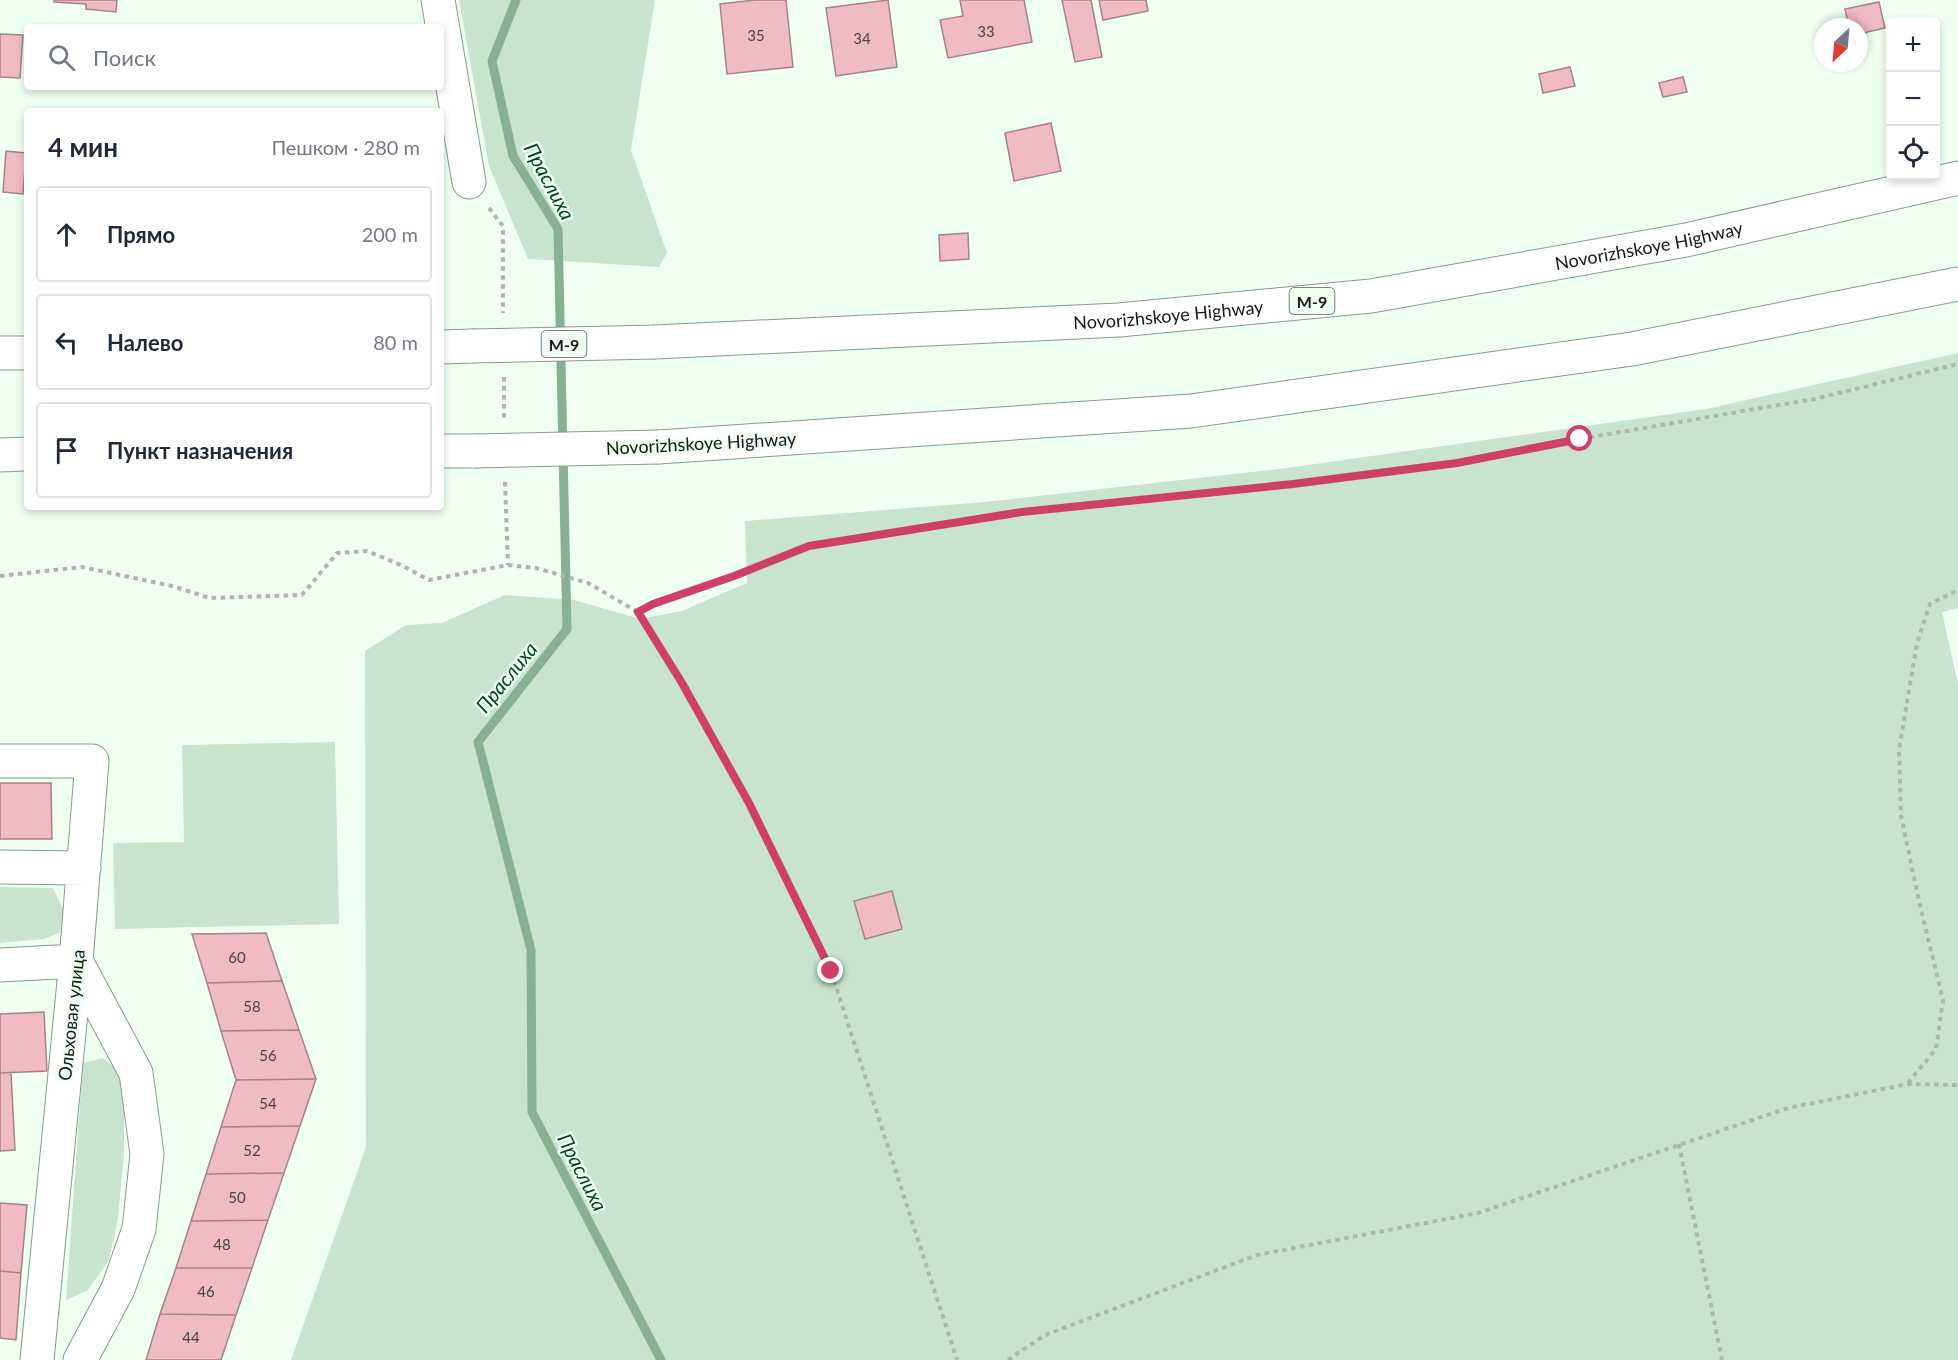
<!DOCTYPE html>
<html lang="ru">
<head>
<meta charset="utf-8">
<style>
  body { margin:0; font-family:Lato,sans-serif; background:#f2f2f3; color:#1f2937 }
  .controls { position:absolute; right:18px; top:18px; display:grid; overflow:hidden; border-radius:6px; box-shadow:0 3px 9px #0003 }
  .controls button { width:54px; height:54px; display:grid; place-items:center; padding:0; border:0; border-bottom:2px solid #e0e1e3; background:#fff; color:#1f2937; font:30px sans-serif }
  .compass { position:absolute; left:1814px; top:18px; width:54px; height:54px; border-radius:50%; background:#fff; box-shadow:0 3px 9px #0003; rotate:206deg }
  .stop { position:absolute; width:18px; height:18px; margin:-14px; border:4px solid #cf4067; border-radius:50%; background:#fff }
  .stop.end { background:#cf4067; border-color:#fff; box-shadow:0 2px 6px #0008 }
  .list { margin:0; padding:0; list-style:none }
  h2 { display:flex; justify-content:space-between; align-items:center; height:78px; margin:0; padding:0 24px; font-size:26px }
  h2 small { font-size:20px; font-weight:400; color:#747a83 }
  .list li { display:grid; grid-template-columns:39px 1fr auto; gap:18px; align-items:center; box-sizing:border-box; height:96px; margin:0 12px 12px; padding:0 12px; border:2px solid #e0e1e3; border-radius:6px }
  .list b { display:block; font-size:22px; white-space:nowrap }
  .list em { font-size:20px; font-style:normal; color:#747a83 }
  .icon { flex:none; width:33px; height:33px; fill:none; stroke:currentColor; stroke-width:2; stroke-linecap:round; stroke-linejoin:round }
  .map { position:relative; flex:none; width:1958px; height:1360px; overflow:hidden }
  .search { position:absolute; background:#fff; box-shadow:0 3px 9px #0003; left:24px; top:24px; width:420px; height:66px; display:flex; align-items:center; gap:15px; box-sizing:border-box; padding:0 21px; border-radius:6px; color:#747a83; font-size:22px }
  .panel { position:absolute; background:#fff; box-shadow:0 3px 9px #0003; left:24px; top:108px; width:420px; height:402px; border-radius:6px }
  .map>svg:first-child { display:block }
  .green { fill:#c8e4cd }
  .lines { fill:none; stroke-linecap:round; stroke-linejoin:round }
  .stream { stroke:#89b090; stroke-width:9 }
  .building { fill:#f0bbc3; stroke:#a38488; stroke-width:1.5 }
  .minor-casing { stroke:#859d8a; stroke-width:35 }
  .highway-casing { stroke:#859d8a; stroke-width:35 }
  .path { stroke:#aab7ac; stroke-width:4; stroke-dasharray:4.5 4.5; stroke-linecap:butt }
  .minor { stroke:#fff; stroke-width:33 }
  .highway { stroke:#fff; stroke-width:33 }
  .highway-bridge-casing { stroke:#859d8a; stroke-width:35; stroke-linecap:butt }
  .highway-bridge { stroke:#fff; stroke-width:33 }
  .route { stroke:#cf4067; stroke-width:8 }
  .labels { text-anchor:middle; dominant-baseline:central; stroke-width:5; stroke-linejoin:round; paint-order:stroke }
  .number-label { font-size:15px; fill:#4a4340 }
  .shield { fill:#effff2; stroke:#545f57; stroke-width:1.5 }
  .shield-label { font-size:16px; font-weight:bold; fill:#121b14 }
  .street-label { font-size:18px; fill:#121b14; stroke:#effff2 }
  .water-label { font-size:20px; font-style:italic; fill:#02451d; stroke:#effff2 }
</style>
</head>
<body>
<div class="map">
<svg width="1958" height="1360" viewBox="0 0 1958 1360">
  <rect width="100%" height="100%" fill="#effff2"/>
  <path class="green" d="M459,0h196l-24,150 36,103 -8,14 -131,-8 -39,-93z
    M1958,353v255l-16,4 16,72v676h-1667l75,-213 -1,-496 41,-26 36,-2 63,-28 69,5 66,19 42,-8 65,-28 -2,-62 240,-19 302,-34 419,-59z
    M335,742l4,182 -224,5 -2,-86 71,-1 -2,-97z
    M0,887l53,1 11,23 -4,21 -16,7 -44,4z
    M102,1058l15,11 7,26v60l-6,63 -9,42 -21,30 -22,10 17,-237z"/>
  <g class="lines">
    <path class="stream" d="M516,0l-24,61 21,95 45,73 9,400 -89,113 53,208 1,162 129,248"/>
  </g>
  <path class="building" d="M54,0h63l-1,12 -30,-3v-5l-32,-2z
    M755,0h31l7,67 -66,7 -7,-70z
    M888,0l9,67 -61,9 -10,-68z
    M960,0h64l8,42 -84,16 -8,-38 23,-4z
    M1062,0h29l11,57 -27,5z
    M1099,0h47l2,11 -45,9z
    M1879,2l6,26 -26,6v-7h-10l-4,-18z
    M0,34l23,1 -3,43 -20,-1z
    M1570,67l5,19 -32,7 -4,-19z
    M1683,77l4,15 -24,5 -4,-14z
    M1051,123l10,48 -47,10 -9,-48z
    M6,151l20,2 -3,41 -20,-2z
    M968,233l1,26 -29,2 -1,-26z
    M0,783h51l1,56h-52z
    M892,891l10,38 -37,10 -11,-38z
    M266,933l16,48 -75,2 -15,-49z
    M282,981l17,49 -78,1 -14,-48z
    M44,1012l3,59 -47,2v-59z
    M299,1030l17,49 -80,1 -15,-49z
    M0,1073h11l4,77 -15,1z
    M316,1079l-16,47 -79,1 15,-47z
    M300,1126l-16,47 -78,1 15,-47z
    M284,1173l-16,47 -77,1 15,-47z
    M0,1203l27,2 -6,68 -21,-2z
    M268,1220l-16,48h-76l15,-47z
    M176,1268h76l-16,47 -76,-1z
    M0,1271l21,2 -5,67 -16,-2z
    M160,1314l76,1 -15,45h-75z"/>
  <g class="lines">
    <g class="minor-casing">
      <path id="minor" d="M438,0l31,182
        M0,761h92l-16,200 -39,399
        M0,867l84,1
        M0,965l76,-4 60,112 11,81 -8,75 -21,60 -38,71"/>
    </g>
    <g class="highway-casing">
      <g id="highway">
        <path id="s1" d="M655,342l464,-22 252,-24 315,-56 272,-62"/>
        <path d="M441,347l31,-1"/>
        <path d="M0,353h27"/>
        <path d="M658,447l533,-36 441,-62 326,-65"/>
        <path d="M441,451h34"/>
        <path d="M0,455l27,-1"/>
      </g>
    </g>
    <path class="path" d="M489,208l14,18v87
      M504,377v41
      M505,482l3,83
      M0,576l82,-9 90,19 38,12 92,-3 35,-42 30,-2 34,14 28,15 79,-15 28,3 52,15 50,29 44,71 67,120 82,168 126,389
      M638,612l15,-8 81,-28 75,-30 213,-34 271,-27 164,-22 123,-24 234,-40 144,-35
      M1908,1083l28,-34 7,-49 -24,-99 -18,-85 -2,-66 18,-107 13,-39 28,-14
      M1679,1144l43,216
      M1008,1360l37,-25 212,-80 221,-42 310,-105 120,-24 50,1"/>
    <use href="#minor" class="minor"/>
    <use href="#highway" class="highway"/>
    <g class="highway-bridge-casing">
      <path id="highway-bridge" d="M472,346l183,-4
        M475,451l183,-4"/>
    </g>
    <use href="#highway-bridge" class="highway-bridge"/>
  </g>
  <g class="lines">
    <path class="route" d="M831,971l-82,-168 -67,-120 -44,-71 15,-8 81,-28 75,-30 213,-34 271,-28 164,-21 123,-24"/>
  </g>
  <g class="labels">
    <g class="number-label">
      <text x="986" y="31">33</text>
      <text x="756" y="35">35</text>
      <text x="862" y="38">34</text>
      <text x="237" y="957">60</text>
      <text x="252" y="1006">58</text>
      <text x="268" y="1055">56</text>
      <text x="268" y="1103">54</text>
      <text x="252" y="1150">52</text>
      <text x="237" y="1197">50</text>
      <text x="222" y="1244">48</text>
      <text x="206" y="1291">46</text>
      <text x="191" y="1337">44</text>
    </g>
    <g class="shield">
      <rect x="1289.5" y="288" width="45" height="26" rx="4.5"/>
      <rect x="541.5" y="331" width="45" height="26" rx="4.5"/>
    </g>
    <g class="shield-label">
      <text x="1312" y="301">М-9</text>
      <text x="564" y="344">М-9</text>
    </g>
    <g class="street-label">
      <text stroke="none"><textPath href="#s1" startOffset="1000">Novorizhskoye Highway</textPath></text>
      <text stroke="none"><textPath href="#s1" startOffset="514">Novorizhskoye Highway</textPath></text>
      <text transform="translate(701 443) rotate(-3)">Novorizhskoye Highway</text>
      <text transform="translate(71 1015) rotate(-84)">Ольховая улица</text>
    </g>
    <g class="water-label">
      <text transform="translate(550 181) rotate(62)">Праслиха</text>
      <text transform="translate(506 677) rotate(-51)">Праслиха</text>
      <text transform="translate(583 1172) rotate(63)">Праслиха</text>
    </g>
  </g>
</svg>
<div class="controls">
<button>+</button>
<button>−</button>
<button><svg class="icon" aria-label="locate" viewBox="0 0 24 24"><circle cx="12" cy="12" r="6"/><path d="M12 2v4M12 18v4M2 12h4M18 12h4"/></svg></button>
</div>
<svg class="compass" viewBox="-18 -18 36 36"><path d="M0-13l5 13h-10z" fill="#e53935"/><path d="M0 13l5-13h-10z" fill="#747a83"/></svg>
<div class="stop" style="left:1580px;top:439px"></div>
<div class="stop end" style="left:831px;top:971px"></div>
<div class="search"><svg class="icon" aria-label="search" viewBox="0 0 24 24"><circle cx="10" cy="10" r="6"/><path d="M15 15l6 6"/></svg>Поиск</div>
<section class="panel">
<h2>4 мин<small>Пешком · 280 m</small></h2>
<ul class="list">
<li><svg class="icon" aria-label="ahead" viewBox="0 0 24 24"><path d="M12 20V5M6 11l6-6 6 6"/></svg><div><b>Прямо</b></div><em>200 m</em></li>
<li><svg class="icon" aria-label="left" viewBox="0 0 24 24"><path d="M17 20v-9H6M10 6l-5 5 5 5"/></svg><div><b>Налево</b></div><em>80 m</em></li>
<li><svg class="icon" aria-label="arrive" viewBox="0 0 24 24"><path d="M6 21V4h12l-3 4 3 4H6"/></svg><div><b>Пункт назначения</b></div></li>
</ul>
</section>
</div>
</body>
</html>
